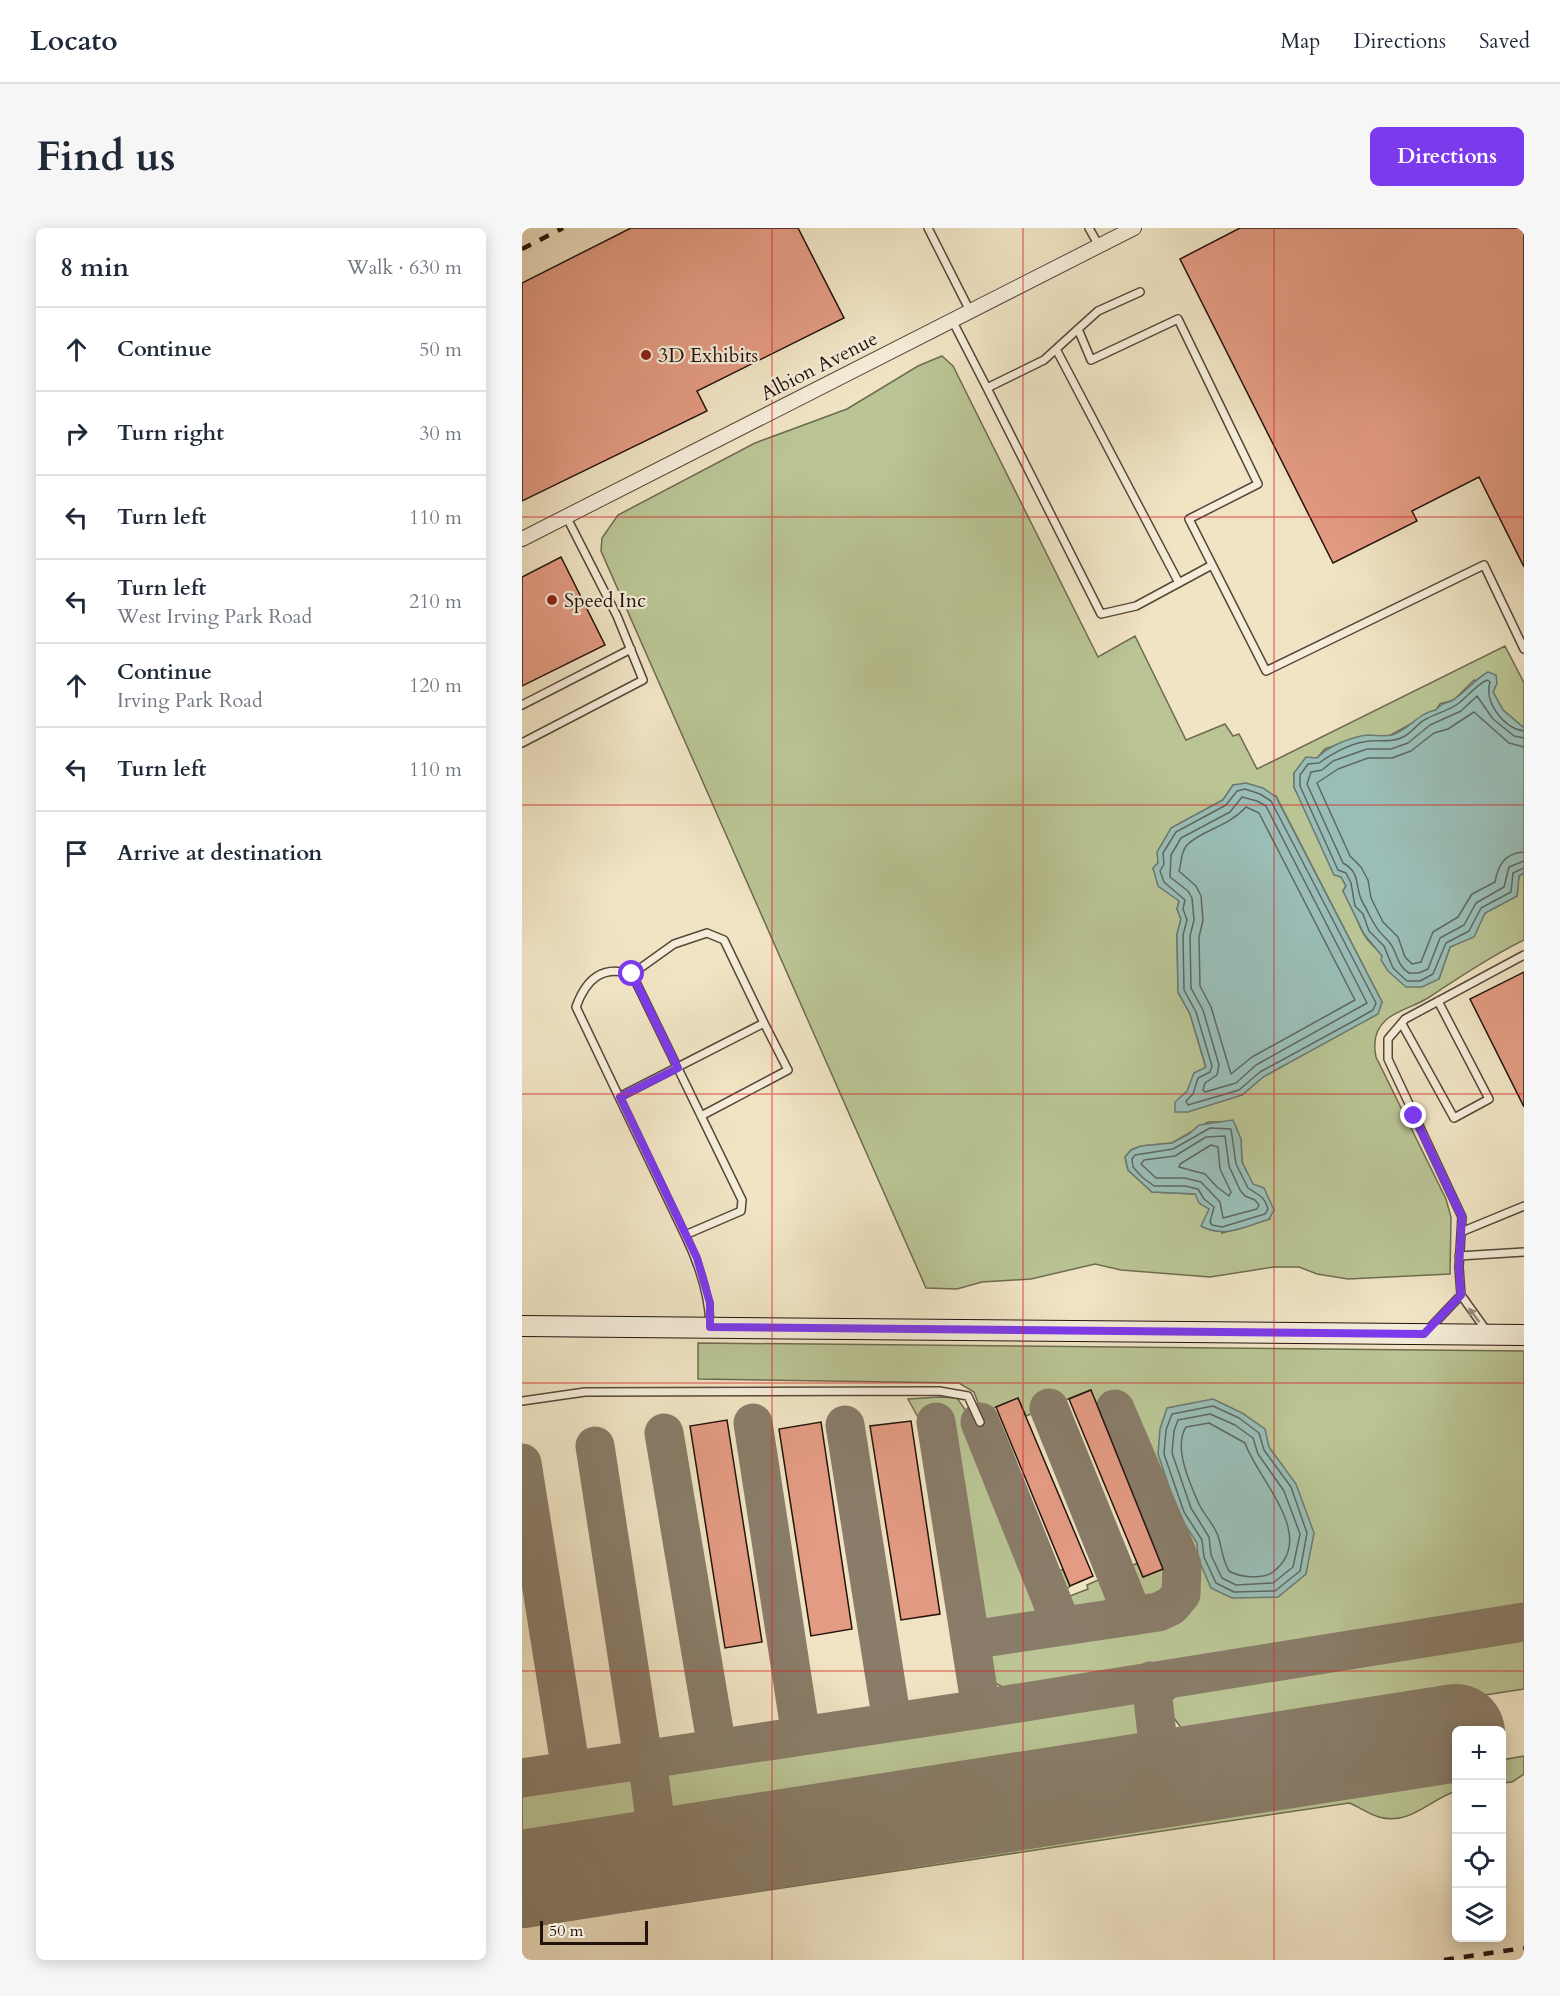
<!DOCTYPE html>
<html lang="en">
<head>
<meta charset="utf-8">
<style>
  body { margin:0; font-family:Cardo,serif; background:#f6f6f7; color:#1f2937 }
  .controls { position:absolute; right:18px; bottom:18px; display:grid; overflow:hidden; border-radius:9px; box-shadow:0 3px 15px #0003 }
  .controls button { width:54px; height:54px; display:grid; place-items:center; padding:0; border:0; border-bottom:2px solid #e0e1e3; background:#fff; color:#1f2937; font:30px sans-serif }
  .scale { position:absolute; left:18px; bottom:15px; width:108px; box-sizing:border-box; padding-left:6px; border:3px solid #22130c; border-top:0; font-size:16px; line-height:21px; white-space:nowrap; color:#22130c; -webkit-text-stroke:4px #f5edd9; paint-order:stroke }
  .stop { position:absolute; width:18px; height:18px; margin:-14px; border:4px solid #7c3aed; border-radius:50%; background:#fff }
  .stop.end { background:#7c3aed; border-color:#fff; box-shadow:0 2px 6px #0008 }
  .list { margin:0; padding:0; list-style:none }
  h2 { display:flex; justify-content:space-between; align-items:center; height:78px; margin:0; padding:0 24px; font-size:26px }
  h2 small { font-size:20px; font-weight:400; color:#747a83 }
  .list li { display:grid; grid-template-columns:39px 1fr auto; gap:18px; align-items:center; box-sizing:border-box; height:84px; padding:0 24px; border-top:2px solid #e0e1e3 }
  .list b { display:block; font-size:22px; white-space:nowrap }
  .list p { margin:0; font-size:20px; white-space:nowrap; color:#747a83 }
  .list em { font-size:20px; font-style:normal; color:#747a83 }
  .icon { flex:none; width:33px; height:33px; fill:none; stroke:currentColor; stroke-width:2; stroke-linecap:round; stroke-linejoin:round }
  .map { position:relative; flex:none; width:1002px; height:1732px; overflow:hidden; border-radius:9px }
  header { display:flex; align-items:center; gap:36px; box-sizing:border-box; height:84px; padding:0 30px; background:#fff; border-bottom:2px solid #e0e1e3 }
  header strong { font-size:28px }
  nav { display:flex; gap:33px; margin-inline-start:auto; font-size:21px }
  .intro { display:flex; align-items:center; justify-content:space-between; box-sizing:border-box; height:144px; padding:0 36px }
  h1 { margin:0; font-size:42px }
  .button { padding:15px 27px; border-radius:9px; background:#7c3aed; color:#fff; font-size:21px; font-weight:700 }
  main { display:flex; gap:36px; padding:0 36px }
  aside { flex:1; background:#fff; border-radius:9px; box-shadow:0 3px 15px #0003 }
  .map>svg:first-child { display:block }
  .green { fill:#bac494; stroke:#6e6c50; stroke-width:1.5; fill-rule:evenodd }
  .water { fill:#9abeb7; stroke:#6a7a73; stroke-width:1.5 }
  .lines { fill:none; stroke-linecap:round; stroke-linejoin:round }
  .shore { stroke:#5e6862; stroke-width:1.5 }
  .taxiway { stroke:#897c68; stroke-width:39 }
  .runway { stroke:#897c68; stroke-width:98 }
  .building { fill:#e39b83; stroke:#22130c; stroke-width:1.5 }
  .lane-casing { stroke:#56473a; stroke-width:10 }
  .street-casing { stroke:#56473a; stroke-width:16 }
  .secondary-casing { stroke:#22130c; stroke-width:22 }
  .lane { stroke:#f5edd9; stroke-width:7 }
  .street { stroke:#f5edd9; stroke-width:14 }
  .secondary { stroke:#f5edd9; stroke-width:20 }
  .rail { stroke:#22130c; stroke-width:4.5; stroke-dasharray:10 10; stroke-linecap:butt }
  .oneway { fill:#968b7d }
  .route { stroke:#7c3aed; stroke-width:8 }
  .grid { fill:none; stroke:#d62828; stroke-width:1.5; stroke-opacity:0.55 }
  .poi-dot { fill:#8f2418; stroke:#f5edd9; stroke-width:2 }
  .labels { text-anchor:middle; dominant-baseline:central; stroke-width:4.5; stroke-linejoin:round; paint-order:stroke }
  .poi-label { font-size:20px; fill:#22130c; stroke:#f5edd9; text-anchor:start }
  .street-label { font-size:20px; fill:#22130c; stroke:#f5edd9 }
</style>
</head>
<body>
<header>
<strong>Locato</strong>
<nav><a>Map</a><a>Directions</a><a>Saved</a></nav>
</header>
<div class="intro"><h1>Find us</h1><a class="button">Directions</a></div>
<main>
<aside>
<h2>8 min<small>Walk · 630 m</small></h2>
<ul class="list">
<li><svg class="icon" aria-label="ahead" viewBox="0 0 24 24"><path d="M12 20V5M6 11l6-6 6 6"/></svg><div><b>Continue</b></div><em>50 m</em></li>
<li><svg class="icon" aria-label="right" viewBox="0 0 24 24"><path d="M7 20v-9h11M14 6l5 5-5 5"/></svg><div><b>Turn right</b></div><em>30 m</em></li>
<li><svg class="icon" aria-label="left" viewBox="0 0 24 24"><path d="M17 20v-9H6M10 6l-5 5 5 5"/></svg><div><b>Turn left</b></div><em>110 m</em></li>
<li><svg class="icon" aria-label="left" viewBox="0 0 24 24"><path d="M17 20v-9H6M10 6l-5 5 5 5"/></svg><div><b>Turn left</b><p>West Irving Park Road</p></div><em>210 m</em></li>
<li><svg class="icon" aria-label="ahead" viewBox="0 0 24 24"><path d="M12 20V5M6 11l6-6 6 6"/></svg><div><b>Continue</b><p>Irving Park Road</p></div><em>120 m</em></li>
<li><svg class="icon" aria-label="left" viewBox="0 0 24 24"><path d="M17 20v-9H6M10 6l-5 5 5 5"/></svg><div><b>Turn left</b></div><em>110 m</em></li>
<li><svg class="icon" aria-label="arrive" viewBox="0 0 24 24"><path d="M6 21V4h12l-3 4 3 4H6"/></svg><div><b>Arrive at destination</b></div></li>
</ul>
</aside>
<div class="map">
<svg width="1002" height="1732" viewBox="0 0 1002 1732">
  <rect width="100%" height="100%" fill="#f0e4c4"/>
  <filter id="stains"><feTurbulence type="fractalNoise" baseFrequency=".00333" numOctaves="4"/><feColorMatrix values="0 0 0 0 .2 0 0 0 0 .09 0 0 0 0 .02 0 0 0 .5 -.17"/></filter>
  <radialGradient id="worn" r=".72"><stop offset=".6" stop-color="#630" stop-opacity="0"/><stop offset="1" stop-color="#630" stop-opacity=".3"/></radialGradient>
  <path class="green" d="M420,128l11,10 145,291 37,-21 51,104 39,-16 8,12 6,-2 18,35 248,-123 19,37v45l-21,-18 -10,-18 4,-9 -23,-3 -20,20 -14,4 -4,6 -47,26h-25l-39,13 -8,9 -23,15v14l52,99 -3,5c9,14 13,28 20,42 15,27 49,35 76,46l11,-32 24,-11 11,-23 32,-17 2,-20 5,-3v67c-34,17 -64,37 -96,58 -13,8 -30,12 -41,21 -12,10 -14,24 -11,38l70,142 5,18 -1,57 -102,5 -31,-5 -18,-7h-25l-64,10 -89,-7 -26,-6 -64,15 -49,3 -25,7 -31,-1 -325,-737 1,-13 16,-23 137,-72 92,-34 71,-43zM711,557l43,11 106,206 -4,11 -115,64 -21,18 -56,1 8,-23 12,-5 -16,-54 -12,-22 -1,-58 4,-15 -4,-10 2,-8 -26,-32 5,-6 13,-35 52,-28zM686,894h14l19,17 1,23 11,23 11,3 6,31 -48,14 -13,-24 -14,-15 -43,-2 -24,-22 -3,-13 6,-7 10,-4 31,-3z
    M176,1115l826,8v259l-478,74c-25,4 -43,13 -60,-11l1,-14 5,-6 16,-7c36,-4 149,-15 174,-34 39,-32 -43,-179 -60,-216l-25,9 -7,-15 -64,26 -8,-18 -36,15 -8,-21 -15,-9 -261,-4z
    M418,1169l17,1 9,13 82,198c-6,19 -43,20 -60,19l-7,-10 -32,-203 -29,6 -12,-22z
    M647,1331l7,23 -5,14 -13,7 -16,2 -14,-23 -4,-12 13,-7 6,14 20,-8 -2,-6z
    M537,1342h4l7,16 -3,3 3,7 18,-7 -1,-4 18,-8c11,5 13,15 12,27l-7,6 -38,6c-10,-7 -19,-27 -20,-39z
    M1002,1408v53l-317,49 -20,-2 -16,-22v-14l16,-12z
    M606,1471c13,3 19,15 17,28l-12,19 -9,5 -420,65c-26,2 -47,-13 -38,-41l12,-7z
    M1002,1528v18l-12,8 -10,1v-23z
    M934,1539v24c-27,9 -47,35 -77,26 -11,-3 -19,-10 -30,-14l-827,124v-15z
    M100,1549c11,3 16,9 17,19 1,14 -3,25 -15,32 -16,9 -80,15 -102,18v-54z"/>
  <path class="water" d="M966,444l8,3 1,8 -4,9 10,18 21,18v145l-5,3 -2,20 -32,17 -11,24 -24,10 -11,32 -17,8h-16l-18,-16 -7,-11 1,-4 -18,-22 -21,-43 3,-5 -5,-9 -7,-2 -40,-88v-14l12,-16 11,1c11,-12 34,-21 51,-23 8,0 16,2 24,0 17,-5 26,-22 44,-25 5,-7 10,-6 17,-10 13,-8 22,-21 35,-28z
    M724,555l17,5 13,9 106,205 -4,12 -115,63 -21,18 -54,17h-13v-10l12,-11 7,-18 12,-6 -16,-53 -12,-22 -1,-58 4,-15 -4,-10 2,-8 -21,-15 -5,-18 5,-5 -1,-11 14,-24 52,-28 10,-15z
    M711,892l8,19 1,23 11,22 11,4 10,22 -5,9c-21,7 -46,20 -68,7l8,-17 -10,-6 -4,-9 -43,-2 -24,-22 -3,-13 6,-7 10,-4 31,-3 17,-9 10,-9z
    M691,1171l29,14 23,16 4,18 27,37 18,49 -8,41 -28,23 -46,1 -21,-10 -13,-30 -1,-15 -19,-29 -20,-60 2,-25 7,-21z"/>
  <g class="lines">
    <path class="shore" d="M1002,503c-21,-3 -40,-29 -34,-49l-3,-2c-12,6 -18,15 -28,23 -10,8 -23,10 -33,16 -8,4 -13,12 -21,17 -12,7 -23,4 -36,5 -18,2 -36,12 -50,22l-11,1 -8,11v11l38,84 8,3 5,10 4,23 8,8 6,17 15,15 9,22 14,13h13l13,-7 13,-31 23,-12 12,-23 30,-16 2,-19 11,-5
      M1002,510l-10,-2 -21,-17 -16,-23 -16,15 -31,14 -22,18 -17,6h-24l-34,12 -11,9 -11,2 -4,12 36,79c19,10 11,25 20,40 5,8 9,19 14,25 4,7 11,11 15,18 6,11 6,20 17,27h10l9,-4 12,-31 24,-13 12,-22 28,-16 5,-20 15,-6
      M1002,519l-15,-4 -35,-31 -26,17 -14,4 -23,18 -19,7h-24l-30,11 -21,14 33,73 11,11 7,13 3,18 12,24 15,15 7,20 7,7 9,-2 12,-30 25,-15 14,-23 23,-12c3,-17 10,-29 29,-30
      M723,561l15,5 11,7 105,202 -3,7 -14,8 -99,54 -21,18 -51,15 -2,-4 7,-7 5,-16 12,-6 2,-6 -16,-54 -12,-22 -1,-55 4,-15 -4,-11 2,-9 -21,-18 -4,-11 4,-7 -1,-11 13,-21 50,-27 11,-14z
      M720,569l15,4 9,5 101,197 -111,62 -20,18 -31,9 -2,-2 2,-7 12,-8 2,-10 -16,-55 -12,-22 -1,-52 4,-16 -2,-22 -4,-7 -18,-14 1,-22 10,-17 49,-26z
      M724,579l13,6 96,187 -103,57 -21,17 -20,-67 -11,-21 -1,-49 4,-17 -2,-24 -5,-10 -17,-15c3,-9 1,-18 8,-26 15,-15 41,-18 59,-38z
      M688,900l21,1 5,35 12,24c10,7 16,7 20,21l-3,5 -43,13 -10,-2 -2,-3 4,-15 -10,-8 -6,-10 -13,-3h-31l-12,-9 -9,-10 -1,-8 3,-4 38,-6z
      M703,908l4,30 11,24 5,6 10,4 4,5 -2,4 -34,9 -3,-16 -19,-20 -16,-4h-29l-15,-14 3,-4 31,-4 31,-19z
      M689,917l7,2 2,22 11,23 -2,4 -12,-9 -12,-13 -26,-7 1,-3z
      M691,1178l26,12 20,15 5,17 27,37 16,46 -7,38 -25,20 -41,1 -18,-9 -12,-26 -2,-17 -18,-28 -20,-58 2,-24 6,-16z
      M688,1186l25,11 18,13 5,16 26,37 16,43 -7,33 -20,16 -37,2 -14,-7 -11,-23 -2,-18 -18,-29 -19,-55 2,-22 4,-11z
      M687,1195l36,20c12,36 74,94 28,129 -11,8 -34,5 -44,-1 -7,-12 -7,-23 -11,-35 -4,-12 -14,-21 -19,-32 -9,-20 -26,-57 -13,-77z"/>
    <path class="taxiway" d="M527,1180l84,208
      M414,1194l45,287
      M458,1194l82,204
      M231,1195l48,313
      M323,1197l47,297
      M142,1205l53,315
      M73,1218l48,313
      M0,1235l49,308
      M448,1412l188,-28 13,-6 10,-12 1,-29 -67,-156
      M629,1453l11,98
      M125,1531l13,98
      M0,1550l459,-69 543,-87"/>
    <path class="runway" d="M0,1651l934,-146"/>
  </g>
  <path class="building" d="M109,0h167l46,90 -147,73 10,20 -185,90v-218z
    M718,0h284v339l-45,-90 -67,34 5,10 -84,42 -153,-304z
    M39,329l44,88 -83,41v-109z
    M1002,744v135l-54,-108z
    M569,1162l72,179 -20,8 -74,-178z
    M496,1170l75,178 -23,10 -74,-179z
    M205,1192l35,222 -37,6 -35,-222z
    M389,1193l29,193 -39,6 -31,-194z
    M299,1194l31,207 -41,7 -32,-207z"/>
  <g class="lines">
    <g class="lane-casing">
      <path id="lane" d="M406,0l42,83
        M567,0l10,18
        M618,64l-42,19 -20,18 13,31 87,-41 80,165 -69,35 77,152 218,-106 40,84
        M430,92l35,68
        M556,101l-34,31 -57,28 114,226 35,-8 76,-41
        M534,121l123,234
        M0,477l109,-56
        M0,515l121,-63 -26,-64 -51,-100
        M110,746l42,-30 33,-11 17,7 40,83
        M880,796l52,94 35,-19 -51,-98
        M97,869l145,-74 24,47 -87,46
        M939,1004l63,-26
        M163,1007l56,-24 1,-11 -110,-226c-30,-9 -46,5 -56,33l109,228c14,29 24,58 25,90
        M937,1028l65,-4
        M964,1102l-25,-35 -2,-28 3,-50 -74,-158v-20l17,-20 119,-64
        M905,1103l34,-36
        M0,1173l63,-9 354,-1 29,5 12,26"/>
    </g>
    <g class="street-casing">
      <path id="street" d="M0,311l612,-311"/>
    </g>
    <g class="secondary-casing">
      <path id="secondary" d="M0,1098l1002,9"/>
    </g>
    <use href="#lane" class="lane"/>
    <use href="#street" class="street"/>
    <use href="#secondary" class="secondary"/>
    <path class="rail" d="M0,21l41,-21
      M922,1732l80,-12"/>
  </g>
  <defs><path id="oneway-solid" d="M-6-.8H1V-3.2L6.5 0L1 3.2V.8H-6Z" transform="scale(1.5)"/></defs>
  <use class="oneway" href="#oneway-solid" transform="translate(952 1087) rotate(-127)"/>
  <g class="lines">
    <path class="route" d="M110,746l46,94 -58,29 77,161 13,45v24l714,7 37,-39 -2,-28 3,-50 -48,-101"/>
  </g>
  <path class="grid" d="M250,0v1732M501,0v1732M752,0v1732M0,289h1002M0,577h1002M0,866h1002M0,1155h1002M0,1443h1002"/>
  <g class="poi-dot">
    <circle cx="124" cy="127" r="6"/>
    <circle cx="30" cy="372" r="6"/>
  </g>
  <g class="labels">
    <g class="poi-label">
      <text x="136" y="127">3D Exhibits</text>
      <text x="42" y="372">Speed Inc</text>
    </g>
    <g class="street-label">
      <text transform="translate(297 138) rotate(-27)">Albion Avenue</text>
    </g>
  </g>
  <rect width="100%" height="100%" filter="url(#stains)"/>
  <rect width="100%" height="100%" fill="url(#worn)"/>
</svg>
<div class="controls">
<button>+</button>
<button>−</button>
<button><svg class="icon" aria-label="locate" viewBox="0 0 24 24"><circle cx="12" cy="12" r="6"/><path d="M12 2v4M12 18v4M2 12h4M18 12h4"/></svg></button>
<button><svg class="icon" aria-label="layers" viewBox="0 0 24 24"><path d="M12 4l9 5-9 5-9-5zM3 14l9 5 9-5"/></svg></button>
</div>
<div class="scale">50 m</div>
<div class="stop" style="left:110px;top:746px"></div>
<div class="stop end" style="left:892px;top:888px"></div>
</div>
</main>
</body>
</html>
